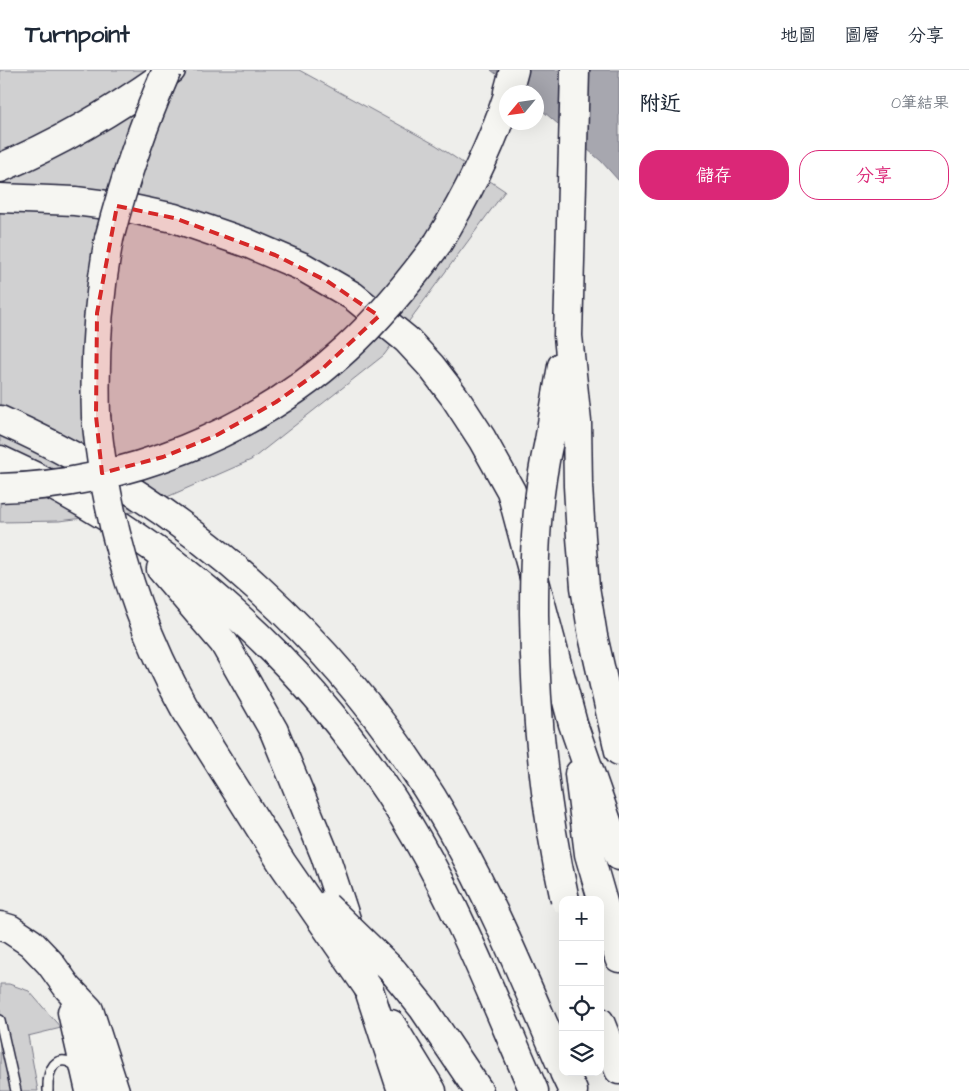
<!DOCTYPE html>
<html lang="zh-TW">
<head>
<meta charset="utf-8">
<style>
  body { margin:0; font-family:"Architects Daughter","LXGW WenKai TC",sans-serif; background:#f6f6f7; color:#1f2937 }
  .controls { position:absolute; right:15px; bottom:15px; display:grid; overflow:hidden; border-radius:10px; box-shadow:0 5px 20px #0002 }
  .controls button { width:45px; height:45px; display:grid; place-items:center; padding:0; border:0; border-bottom:1px solid #e0e1e3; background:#fff; color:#1f2937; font:25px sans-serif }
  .compass { position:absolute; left:499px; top:15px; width:45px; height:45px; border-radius:50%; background:#fff; box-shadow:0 5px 20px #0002; rotate:241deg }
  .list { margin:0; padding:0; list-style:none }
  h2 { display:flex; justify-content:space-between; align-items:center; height:65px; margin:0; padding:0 20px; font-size:21px }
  h2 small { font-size:16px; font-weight:400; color:#747a83 }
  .actions { display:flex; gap:10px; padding:15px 20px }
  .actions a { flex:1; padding:11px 0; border:1px solid #db2777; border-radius:20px; text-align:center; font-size:18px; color:#db2777 }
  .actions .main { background:#db2777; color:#fff }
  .icon { flex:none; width:28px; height:28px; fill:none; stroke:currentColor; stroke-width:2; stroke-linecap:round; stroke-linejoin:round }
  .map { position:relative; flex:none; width:619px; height:1021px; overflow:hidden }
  header { display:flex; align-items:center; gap:30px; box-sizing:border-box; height:70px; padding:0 25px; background:#fff; border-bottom:1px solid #e0e1e3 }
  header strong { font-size:24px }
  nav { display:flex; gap:28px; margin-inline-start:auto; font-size:18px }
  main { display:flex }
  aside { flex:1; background:#fff }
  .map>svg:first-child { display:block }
  .green { fill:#d0d0d1; stroke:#797986 }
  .water { fill:#a7a7af; stroke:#727281 }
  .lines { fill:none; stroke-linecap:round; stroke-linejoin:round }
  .lane-casing { stroke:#22223b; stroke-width:12 }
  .highway-casing { stroke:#22223b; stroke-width:31 }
  .lane { stroke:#f6f6f2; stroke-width:9 }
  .highway { stroke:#f6f6f2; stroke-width:28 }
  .highway-bridge-casing { stroke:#22223b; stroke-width:31; stroke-linecap:butt }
  .highway-bridge { stroke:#f6f6f2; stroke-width:28 }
  .marked { fill:#d62828; fill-opacity:0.2; stroke:#d62828; stroke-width:4; stroke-dasharray:10 6; stroke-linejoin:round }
</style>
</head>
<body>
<header>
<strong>Turnpoint</strong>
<nav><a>地圖</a><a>圖層</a><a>分享</a></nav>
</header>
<main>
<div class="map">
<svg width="619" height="1021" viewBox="0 0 619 1021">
  <rect width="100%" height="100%" fill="#eeeeeb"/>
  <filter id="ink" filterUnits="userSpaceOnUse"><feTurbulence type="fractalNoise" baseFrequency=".02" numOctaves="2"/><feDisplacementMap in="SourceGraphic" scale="10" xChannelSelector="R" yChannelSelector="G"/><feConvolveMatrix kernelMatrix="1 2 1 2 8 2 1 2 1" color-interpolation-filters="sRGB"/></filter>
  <g filter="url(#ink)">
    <path class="green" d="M0,0h299l137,75 69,46 -121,164 -133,105 -118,52 -74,9 -59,1z
      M0,914h9l20,7 32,37 -33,8 10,55h-38z"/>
    <path class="water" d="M491,0h128v111l-18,-20 -64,-55 -1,-14h-17z"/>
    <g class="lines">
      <g class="lane-casing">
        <path id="lane" d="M0,950l16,71
          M48,1021c-1,-20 7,-41 29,-24"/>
      </g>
      <g class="highway-casing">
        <path id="highway" d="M575,0l-7,266 9,86 1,64 3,51 4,50 8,49 26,115
          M508,22l6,-22
          M0,98c62,-26 117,-59 171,-98
          M0,128l75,3 48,6 51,11 73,25 56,24 50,29 54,44 24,26 23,30 28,43 29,52 62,233 46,132
          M438,173c28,-46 52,-93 69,-145
          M96,346c-2,-60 2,-118 13,-177
          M0,350c191,84 350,230 452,411 43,76 76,158 111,238
          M549,371l13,-75
          M0,390c174,78 322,214 417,379 46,80 80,168 117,252
          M161,499l63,74 50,88 51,124 77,236
          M579,704l10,80 30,104
          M0,856l10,3 21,14 19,20 18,25 21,22 26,81
          M393,901l30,37 56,83
          M72,942l18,79
          M600,952l19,48
          M391,954l41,67
          M564,1002l9,19"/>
      </g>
      <use href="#lane" class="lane"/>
      <use href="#highway" class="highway"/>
      <g class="highway-bridge-casing">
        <path id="highway-bridge" d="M109,169c15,-58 34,-114 58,-169
          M96,346c10,103 37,200 88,291l98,156 87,126
          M549,371c-13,57 -15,115 -15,173 1,96 10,192 31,286
          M0,418c124,-3 255,-55 346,-139 35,-32 64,-68 92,-106
          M326,836l67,65"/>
      </g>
      <use href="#highway-bridge" class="highway-bridge"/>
    </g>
  </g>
  <path class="marked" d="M117,136l57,12 101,37 52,26 52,35 -58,54 -45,32 -59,33 -54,22 -61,16 -6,-57 1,-103z"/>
</svg>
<div class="controls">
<button>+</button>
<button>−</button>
<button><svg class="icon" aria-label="locate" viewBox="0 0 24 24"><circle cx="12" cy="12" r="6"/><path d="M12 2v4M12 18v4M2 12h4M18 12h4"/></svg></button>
<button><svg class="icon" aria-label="layers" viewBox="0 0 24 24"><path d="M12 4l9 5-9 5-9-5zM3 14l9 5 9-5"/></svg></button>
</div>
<svg class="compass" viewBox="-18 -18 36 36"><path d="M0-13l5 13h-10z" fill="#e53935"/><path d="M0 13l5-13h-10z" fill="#747a83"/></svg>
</div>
<aside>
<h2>附近<small>0筆結果</small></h2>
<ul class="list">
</ul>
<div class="actions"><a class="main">儲存</a><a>分享</a></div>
</aside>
</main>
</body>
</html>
